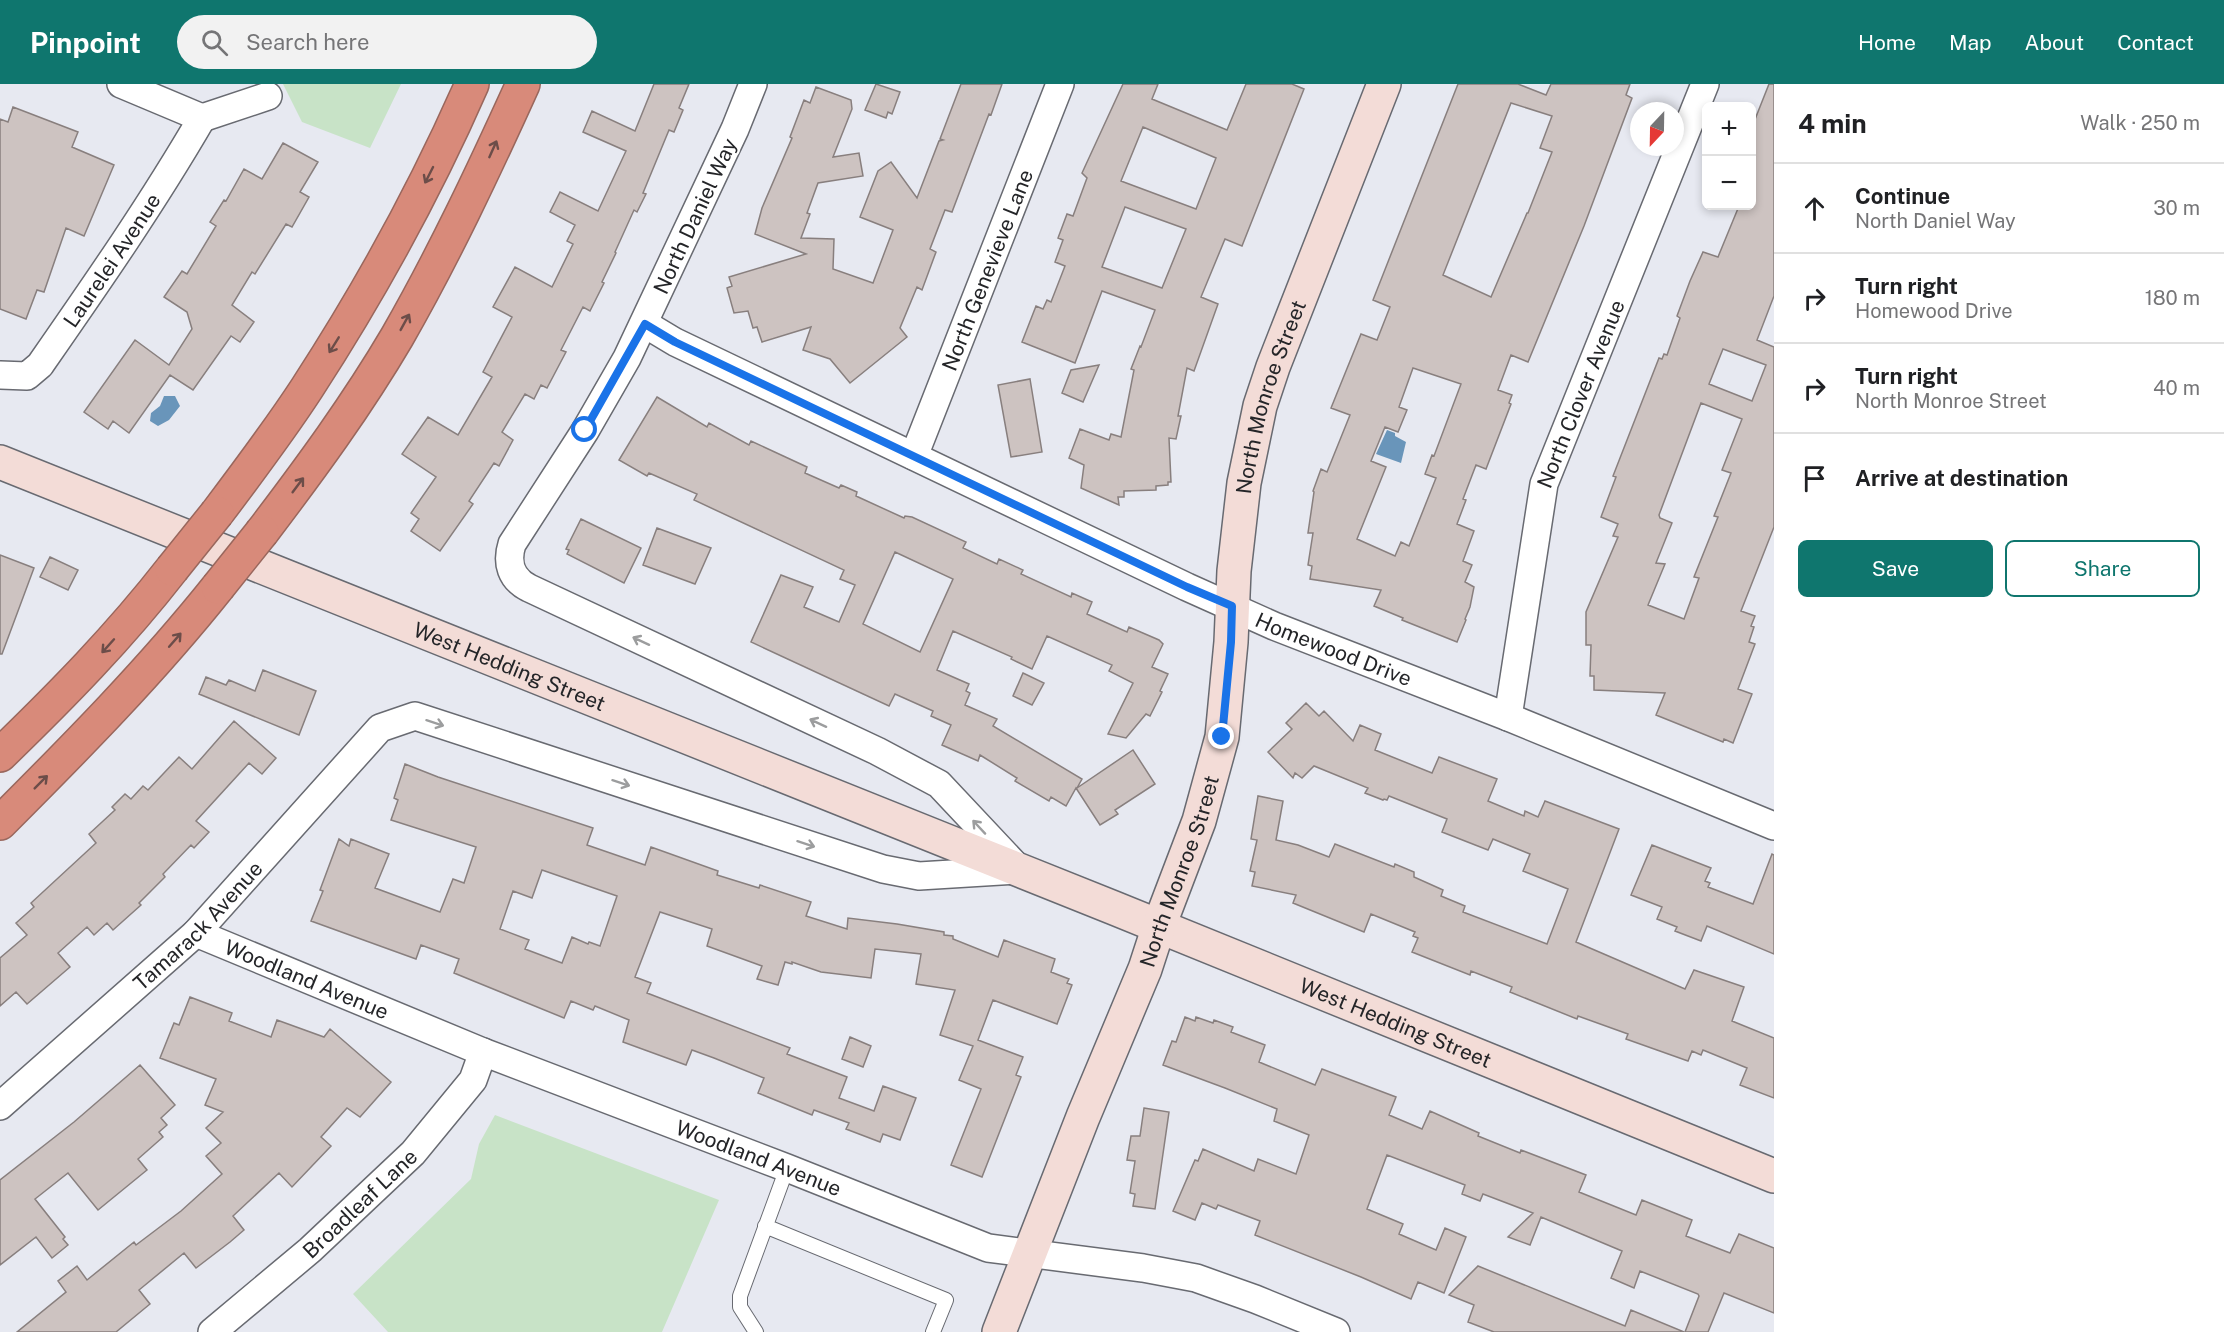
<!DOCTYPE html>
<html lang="en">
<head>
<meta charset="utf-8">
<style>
  body { margin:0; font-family:"Public Sans",sans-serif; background:#f2f2f2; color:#202124 }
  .controls { position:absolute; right:18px; top:18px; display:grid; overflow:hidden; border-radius:9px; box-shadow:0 3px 9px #0003 }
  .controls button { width:54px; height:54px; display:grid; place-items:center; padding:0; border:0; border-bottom:2px solid #e0e0e0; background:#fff; color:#202124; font:30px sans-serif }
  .compass { position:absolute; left:1630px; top:18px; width:54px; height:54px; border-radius:50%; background:#fff; box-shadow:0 3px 9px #0003; rotate:202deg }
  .stop { position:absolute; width:18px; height:18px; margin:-14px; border:4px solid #1a73e8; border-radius:50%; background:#fff }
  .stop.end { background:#1a73e8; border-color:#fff; box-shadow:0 2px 6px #0008 }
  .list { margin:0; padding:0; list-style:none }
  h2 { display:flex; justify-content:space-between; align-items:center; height:78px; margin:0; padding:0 24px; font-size:26px }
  h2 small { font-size:20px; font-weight:400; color:#757577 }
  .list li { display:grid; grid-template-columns:39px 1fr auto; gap:18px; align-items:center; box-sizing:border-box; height:90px; padding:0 24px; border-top:2px solid #e0e0e0 }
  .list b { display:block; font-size:22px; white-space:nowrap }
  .list p { margin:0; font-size:20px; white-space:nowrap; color:#757577 }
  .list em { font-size:20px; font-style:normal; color:#757577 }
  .actions { display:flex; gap:12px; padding:18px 24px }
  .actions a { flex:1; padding:14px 0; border:2px solid #0f766e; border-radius:9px; text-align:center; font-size:21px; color:#0f766e }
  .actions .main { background:#0f766e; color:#fff }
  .icon { flex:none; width:33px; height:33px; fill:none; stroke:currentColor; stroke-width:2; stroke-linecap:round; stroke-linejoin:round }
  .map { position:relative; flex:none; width:1774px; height:1248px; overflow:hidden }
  header { display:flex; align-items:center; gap:36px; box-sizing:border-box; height:84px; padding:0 30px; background:#0f766e; color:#fff }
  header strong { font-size:28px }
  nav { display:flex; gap:33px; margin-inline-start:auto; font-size:21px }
  .search { width:420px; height:54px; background:#f2f2f2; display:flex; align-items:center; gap:15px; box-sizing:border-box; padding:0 21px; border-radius:33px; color:#757577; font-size:22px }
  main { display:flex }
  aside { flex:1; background:#fff }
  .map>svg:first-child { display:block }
  .green { fill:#c8e3c7 }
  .water { fill:#6995ba }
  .building { fill:#cdc3c1; stroke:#887f7e; stroke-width:1.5; fill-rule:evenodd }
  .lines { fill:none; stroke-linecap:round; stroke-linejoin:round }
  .service-casing { stroke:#686a71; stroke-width:16 }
  .minor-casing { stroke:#686a71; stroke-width:30 }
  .secondary-casing { stroke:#686a71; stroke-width:36 }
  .motorway-casing { stroke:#99675d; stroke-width:36 }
  .service { stroke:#fff; stroke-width:14 }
  .minor { stroke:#fff; stroke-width:27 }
  .secondary { stroke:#f3dcd7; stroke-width:33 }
  .motorway { stroke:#d88a7a; stroke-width:33 }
  .motorway-bridge-casing { stroke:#99675d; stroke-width:36; stroke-linecap:butt }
  .motorway-bridge { stroke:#d88a7a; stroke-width:33 }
  .oneway { stroke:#6c4d49 }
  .oneway2 { stroke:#9c9d9e }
  .route { stroke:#1a73e8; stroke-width:8 }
  .labels { text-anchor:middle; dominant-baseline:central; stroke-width:4.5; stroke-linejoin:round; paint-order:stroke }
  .street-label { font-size:21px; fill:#242528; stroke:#fff }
</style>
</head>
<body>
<header>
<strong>Pinpoint</strong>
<div class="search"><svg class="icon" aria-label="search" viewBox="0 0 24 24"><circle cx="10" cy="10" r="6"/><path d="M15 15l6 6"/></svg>Search here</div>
<nav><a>Home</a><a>Map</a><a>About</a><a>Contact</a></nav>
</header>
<main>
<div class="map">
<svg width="1774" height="1248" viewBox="0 0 1774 1248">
  <rect width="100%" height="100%" fill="#e7e9f1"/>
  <path class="green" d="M283,0h118l-31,64 -68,-26z
    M495,1031l224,85 -57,132h-274l-35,-38 118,-115 8,-35z"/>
  <path class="water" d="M164,312h11l5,10 -11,14 -11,6 -8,-5 1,-8 9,-7z
    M1387,346l8,3v3l11,6 -5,21 -25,-9z"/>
  <path class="building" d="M654,0h35l-10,24 4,2 -9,22 -5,-2 -26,63 3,1 -9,18 -3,-2 -19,42 1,1 -14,29 2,1 -14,28 -7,-4 -22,43 5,2 -19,36 -6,-3 -7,14 -9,-5 -23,38 11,8 -14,26 -5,-3 -25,38 4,3 -33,47 -29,-20 8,-12 -8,-6 25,-36 -34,-23 26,-37 30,18 34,-58 -9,-5 29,-55 -19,-10 22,-40 37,20 21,-43 -6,-3 8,-16 -25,-13 10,-20 38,19 28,-60 -43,-19 9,-21 43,20z
    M876,0l24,8 -8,22 -4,-2 -2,6 -21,-8z
    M961,0h41l-11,31 -2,-1 -37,98 -7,-2 -15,39 6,3 -14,38 -5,-3 -17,41 7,9 -57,46 -20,-24 -27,-9 8,-23 -49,15 -5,-15 -4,1 -5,-17 -14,2 -7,-25 5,-2 -3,-9 77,-23 -51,-20 7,-26 30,-70 -2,-1 14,-37 6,3 6,-16 35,13 1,9 -19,48 26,-4 4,23 -45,7 -11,30 3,1 -9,24 33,1 -1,30 40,14 20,-53 -33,-13 18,-46 13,-9 26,36 22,-57 4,-1 -3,-1z
    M1123,0h35l-6,15 75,31 19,-46h46l12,5 -62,157 -17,-7 -24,58 17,7 -24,67 -7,-3 -9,48h3l-5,23 -7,-1 2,44h-3v3l-12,1v4l-32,1v6h-6l1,8 -38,-17 3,-23 -15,-7 11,-29 29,11 2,-6 10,3 13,-67 -3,-1 9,-23 1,1 14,-37 -53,-19 -27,72 -53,-21 14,-36 7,3 4,-9 4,2 14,-36 -10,-4 8,-22 -5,-2 9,-24 6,2 14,-38 -5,-5zM1143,43l73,31 -20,51 -75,-28zM1125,123l61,22 -24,59 -60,-21z
    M1458,0h60l28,11 5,-11h79l-4,11 6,3 -48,128 -56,136 -17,-7 -13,35 14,5 -3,8 2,1 -25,65 -10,-4 -13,34 3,1 -9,24 17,7 -11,30 9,4 -7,17 9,5 -4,20 -5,12 1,1 -9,22 -55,-22 1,-2 -29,-12 7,-16 -71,-11 2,-13 -4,-1 5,-32h-5l6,-41 -1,-1 8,-22 6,3 23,-57 -19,-7 30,-74 16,6 13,-33 -17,-7zM1511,19l41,13 -12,32 12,4 -24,61h-1l-36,84 -48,-22zM1413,284l48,16 -27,72 -2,-1 -7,19 11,4 -27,68 -8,-4 -6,14 -38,-17 29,-72 -15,-6 14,-34 13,5 9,-22 -8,-3z
    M1769,0h5v212l-17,44 17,7v180l-33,84 14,5 -4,10 3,1 -5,15 6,2 -17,45 14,5 -19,49 -9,-4 -1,3 -67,-27 9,-22 -71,-3v-14h-4l1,-31h-5v-33l32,-75 -5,-1 5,-12 -17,-7 15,-40 -3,-1 46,-118 3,1 2,-5 3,1 13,-37 -3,-2 13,-35 13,-29 15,5 21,-51h13v-79zM1723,265l43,16 -14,36 -43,-17zM1701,319l41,16 -20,51 9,3 -17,43 4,1 -24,60 5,1 -15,41 -36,-14 17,-41 -9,-1 16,-40 -12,-5 -1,-3z
    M13,23l65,25 -6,15 42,18 -30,71 -18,-8 -22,64 -7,-2 -11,29 -26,-10v-190l8,3z
    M283,59l35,19 -18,30 9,5 -17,30 -6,-3 -31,50 -3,-2 -20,33 22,17 -14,20 -9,-6 -38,54 -23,-15 -41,58 -16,-12 -5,8 -24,-17 51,-72 34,25 23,-36 -5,-17 -23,-15 18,-26 5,3 29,-48 -6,-4 14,-22 2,1 18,-32 18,10z
    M1099,281l-16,37 -21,-9 9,-23z
    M1030,295l12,73 -31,5 -13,-72z
    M657,313l50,30 2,-4 40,22 2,-4 56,26 -2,6 34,15 2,-3 16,7 -1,4 48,22 1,-2 7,1 54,25 -3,6 34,16 2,-5 24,11 -2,4 50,23 1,-4 20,9 -5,12 40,18 2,-5 30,13 4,4 -11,23 16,7 -8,17 2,1 -12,24 -4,-2 -20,24 -18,-4 25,-51 -24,-12 3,-6 -65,-29 -15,33 -21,-10 1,-2 -59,-26 -16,39 32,14 -3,7 4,2 -5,12 32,14 -4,7 89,53 -5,9 56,-38 22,34 -40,26 3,4 -18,11 -24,-37 -10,18 -15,-9 -2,4 -34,-20 2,-3 -37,-23 -2,6 -36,-16 9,-20 -20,-9 2,-5 -38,-17 -6,12 -138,-64 30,-67 32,12 -9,20 35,15 16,-37 -15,-6 4,-9 -150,-70 3,-6 -48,-21 -2,3 -28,-16zM895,468l58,27 -33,73 -57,-28z
    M581,435l60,29 -17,35 -57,-29 2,-4 -3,-1z
    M657,444l54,20 -16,36 -52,-19z
    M0,471l34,13 -32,86h-2z
    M50,473l28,13 -10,20 -28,-13z
    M263,586l53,21 -17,44 -100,-41 7,-17 20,8 3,-5 26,11z
    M1023,589l21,10 -12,22 -19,-9z
    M1306,619l13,13 5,-5 29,30 7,-16 21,9 -6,16 57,23 7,-16 58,22 -9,22 36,15 1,-5 13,6 7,-16 74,28 -43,113 109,47 9,-19 50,17 -12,34 42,17v60l-34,-13 7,-17 -44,-18 -2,5 -9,-4 -4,10 -62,-22 2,-5 -50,-18 -1,3 -67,-27 2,-5 -41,-16 -1,4 -58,-23 6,-14 -5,-2 2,-4 -44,-18 -7,18 -71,-29 3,-8 -44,-9 3,-14 -5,-1 7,-31 -6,-1 7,-43 25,5 -7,39 22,5 31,12 6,-13 59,23 1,-3 19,8v5l29,13 -2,6 24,10 -2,6 84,32 21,-55 -45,-18 7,-17 -37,-15 -5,11 -46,-18 5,-13 -58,-23 -2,4 -3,-1 -1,1 -18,-7 3,-5 -54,-22 -12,12 -7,-5 -2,5 -25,-26 24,-23 -6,-6z
    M234,637l42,37 -14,16 -13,-11 -53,58 13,11 -15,16 -3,-3 -28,29 2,3 -26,26 2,2 -28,25 -6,-7 -13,12 -7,-8 -29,26 12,14 -43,37 -11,-12 -16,14v-48l27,-23 -11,-12 18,-16 -3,-4 65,-60 -7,-9 26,-24 -3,-3 13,-13 6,5 12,-13 5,4 31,-33 13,12z
    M405,680l33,13 155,51 -6,17 58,20 6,-18 67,24 -1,4 42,13 1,-3 51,17 -5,14 41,13 1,-11 49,6 47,8v3l9,1v3l45,18 6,-17 51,19 -4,13 18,7 -2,4 5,2 -15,39 -64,-24 -15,40 45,17 -7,18 5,2 -39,100 -31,-12 30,-76 -22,-9 14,-34 -33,-11 15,-45 -39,-6 5,-30 -46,-5 -4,29 -50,-6 -29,-10v2l-7,-2 -7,23 -21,-6 5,-13 -55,-20 5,-17 -52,-17 -25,65 16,6 -4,10 143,55 -3,6 60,23 -8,21 35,13 9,-25 33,12 -16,42 -17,-6 -3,8 -34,-13 3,-6 -35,-13 -2,5 -54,-22 6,-15 -50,-20 -22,-8 -6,15 -63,-23 6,-22 -34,-14 -2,4 -22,-9 -7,17 -110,-45 5,-14 -38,-14 -5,14 -105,-38 12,-30 -3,-1 19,-51 10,7 2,-7 38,15 -14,34 65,24 13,-33 11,4 12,-36 -85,-27 7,-20 -4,-2zM542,786l75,26 -17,50 -11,-4 -1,2 -16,-7 -10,26 -37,-14 4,-9 -29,-11 13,-38 19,7z
    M1652,761l59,23 -6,13 5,2 -2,4 45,17 19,-50 2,1v99l-67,-28 -6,15 -26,-10 2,-4 -20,-8 5,-12 -31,-12z
    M190,913l42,16 -3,8 42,16 6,-17 47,17 6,-8 61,53 -31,35 -13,-9 -26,29 10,9 -39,41 -13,-14 -46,43 11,14 -14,12 -34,26 -12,-15 -45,37 11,14 -34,28h-99l49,-40 -8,-11 19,-15 10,14 47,-38 2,3 45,-34 41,-37 -16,-18 15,-13 -15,-15 17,-16 -18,-7 11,-26 -56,-21 14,-35 5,2z
    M1185,933l10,4 1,-4 17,6 1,-3 19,7 -2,5 34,13 -6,17 56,23 7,-16 74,28 -7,18 33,14 8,-18 49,22 -1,3 42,17 1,-3 65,25 -7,17 57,23 6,-15 50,20 -6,16 44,17 9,-19 35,14v65l-50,-20 -16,39h-23l14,-36 -1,-2 -58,-23 -6,17 -23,-10 11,-27 -81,-34 -11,28 -22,-8 25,-24 -50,-19 -3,7 -18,-7 3,-9 -78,-30 -20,54 36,15 -4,10 37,16 9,-22 21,9 -22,56 -26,-11 -7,17 -50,-22 -106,-42 5,-14 -42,-16 -2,4 -14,-6 -7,17 -22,-9 22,-51 3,1 5,-12 51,22 4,-12 38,15 13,-39 -35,-14 3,-12 -52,-21 -62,-23 9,-24 4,1z
    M850,953l21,9 -8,21 -21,-8z
    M140,981l35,40 -14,13 6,7 -8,7 4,5 -25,22 9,11 -49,40 -30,-37 -33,26 30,38 -2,2 5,6 -16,13 -16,-21 -36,28v-85l74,-58z
    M1144,1024l25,4 -14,97 -22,-3 2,-12 -5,-1 5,-32 -8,-1 4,-24h9z
    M1478,1182l147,60 6,-16 53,22h-190l-26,-10 6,-17 -25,-10z"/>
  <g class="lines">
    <g class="service-casing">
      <path id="service" d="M765,1142l181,74 -13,32
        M756,1248l-16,-25v-11l47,-128"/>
    </g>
    <g class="minor-casing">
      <g id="minor">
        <path d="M121,0l81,34"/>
        <path d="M753,0l-18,45 -108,229 -42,73 -73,113c-6,19 -1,35 17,44l348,163 62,33 78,83"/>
        <path d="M202,34l66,-22"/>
        <path id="s1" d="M645,240l30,18 512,245 87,39 234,91 266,109"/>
        <path id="s2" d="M0,291l27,1 13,-11c57,-82 112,-161 162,-247"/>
        <path id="s3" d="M914,372l146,-372"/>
        <path id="s4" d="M1508,633l36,-233 161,-400"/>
        <path id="s5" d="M196,849l287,119 304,116 201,80 155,20 53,10 59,21 81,33"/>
        <path id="s6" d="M0,1022l196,-173 184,-205 35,-12 468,153 36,7 99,-6"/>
        <path id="s7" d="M212,1248l98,-82 103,-97 60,-73 10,-28"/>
      </g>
    </g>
    <g class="secondary-casing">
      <g id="secondary">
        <path id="s8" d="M0,378l1114,446 660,268"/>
        <path id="s9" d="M999,1248l84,-215 62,-148 14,-43 40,-105 23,-84 9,-95 3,-71 10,-88 16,-77 13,-39 111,-283"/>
      </g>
    </g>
    <g class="motorway-casing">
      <path id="motorway" d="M217,429c31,-41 62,-82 90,-125 63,-97 119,-199 165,-304
        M262,448c48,-63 95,-127 135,-195 47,-82 87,-167 126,-253
        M0,671c62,-60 119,-118 172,-186
        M0,739c76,-76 151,-152 218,-236"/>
    </g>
    <use href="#service" class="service"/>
    <use href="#minor" class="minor"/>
    <use href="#secondary" class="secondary"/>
    <use href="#motorway" class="motorway"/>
    <g class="motorway-bridge-casing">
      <path id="motorway-bridge" d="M172,485l45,-56
        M218,503l44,-55"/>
    </g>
    <use href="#motorway-bridge" class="motorway-bridge"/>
  </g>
  <defs><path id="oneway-shaft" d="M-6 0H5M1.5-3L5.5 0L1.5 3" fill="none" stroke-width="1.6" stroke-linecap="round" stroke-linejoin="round" transform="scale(1.5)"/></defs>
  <g class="oneway">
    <use href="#oneway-shaft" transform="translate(493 65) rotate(-66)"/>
    <use href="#oneway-shaft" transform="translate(429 91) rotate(117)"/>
    <use href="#oneway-shaft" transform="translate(405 238) rotate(-61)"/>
    <use href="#oneway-shaft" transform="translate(334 261) rotate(122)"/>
    <use href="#oneway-shaft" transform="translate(298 401) rotate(-53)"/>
    <use href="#oneway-shaft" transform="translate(175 556) rotate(-49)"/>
    <use href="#oneway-shaft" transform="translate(108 562) rotate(132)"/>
    <use href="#oneway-shaft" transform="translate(41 698) rotate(-45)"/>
  </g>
  <g class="oneway2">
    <use href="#oneway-shaft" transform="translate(641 557) rotate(-155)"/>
    <use href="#oneway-shaft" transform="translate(435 639) rotate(18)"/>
    <use href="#oneway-shaft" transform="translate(818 639) rotate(-155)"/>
    <use href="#oneway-shaft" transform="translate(621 699) rotate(18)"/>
    <use href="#oneway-shaft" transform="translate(979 743) rotate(-133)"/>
    <use href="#oneway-shaft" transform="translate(806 760) rotate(18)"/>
  </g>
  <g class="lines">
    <path class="route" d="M585,346l60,-106 30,18 512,245 45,19 -1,36 -9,95"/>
  </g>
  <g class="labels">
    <g class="street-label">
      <text transform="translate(695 132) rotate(-65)">North Daniel Way</text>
      <text stroke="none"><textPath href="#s2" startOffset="171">Laurelei Avenue</textPath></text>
      <text stroke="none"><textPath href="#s3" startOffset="200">North Genevieve Lane</textPath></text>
      <text stroke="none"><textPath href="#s4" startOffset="333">North Clover Avenue</textPath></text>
      <text stroke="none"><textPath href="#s9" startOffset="981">North Monroe Street</textPath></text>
      <text stroke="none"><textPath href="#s1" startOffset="762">Homewood Drive</textPath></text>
      <text stroke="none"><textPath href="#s8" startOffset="549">West Hedding Street</textPath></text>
      <text stroke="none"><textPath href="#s9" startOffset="495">North Monroe Street</textPath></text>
      <text stroke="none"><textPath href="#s6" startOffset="268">Tamarack Avenue</textPath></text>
      <text stroke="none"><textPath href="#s5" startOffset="120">Woodland Avenue</textPath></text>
      <text stroke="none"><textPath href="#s8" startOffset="1504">West Hedding Street</textPath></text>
      <text stroke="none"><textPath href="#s5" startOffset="606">Woodland Avenue</textPath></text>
      <text stroke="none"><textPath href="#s7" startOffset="196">Broadleaf Lane</textPath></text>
    </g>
  </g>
</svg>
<div class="controls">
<button>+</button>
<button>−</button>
</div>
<svg class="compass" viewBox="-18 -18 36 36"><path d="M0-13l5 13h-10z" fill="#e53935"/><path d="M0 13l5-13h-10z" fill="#757577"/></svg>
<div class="stop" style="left:585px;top:346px"></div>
<div class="stop end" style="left:1222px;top:653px"></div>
</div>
<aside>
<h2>4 min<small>Walk · 250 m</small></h2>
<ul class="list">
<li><svg class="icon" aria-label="ahead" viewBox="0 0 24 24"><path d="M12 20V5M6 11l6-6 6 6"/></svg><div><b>Continue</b><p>North Daniel Way</p></div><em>30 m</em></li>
<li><svg class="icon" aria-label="right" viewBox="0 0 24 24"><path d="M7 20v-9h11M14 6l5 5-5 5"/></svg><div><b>Turn right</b><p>Homewood Drive</p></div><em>180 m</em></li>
<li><svg class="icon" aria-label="right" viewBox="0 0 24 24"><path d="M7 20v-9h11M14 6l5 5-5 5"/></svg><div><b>Turn right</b><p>North Monroe Street</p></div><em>40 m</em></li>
<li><svg class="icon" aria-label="arrive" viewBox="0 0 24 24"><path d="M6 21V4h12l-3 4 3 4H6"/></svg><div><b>Arrive at destination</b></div></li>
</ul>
<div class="actions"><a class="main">Save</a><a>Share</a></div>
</aside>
</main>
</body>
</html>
